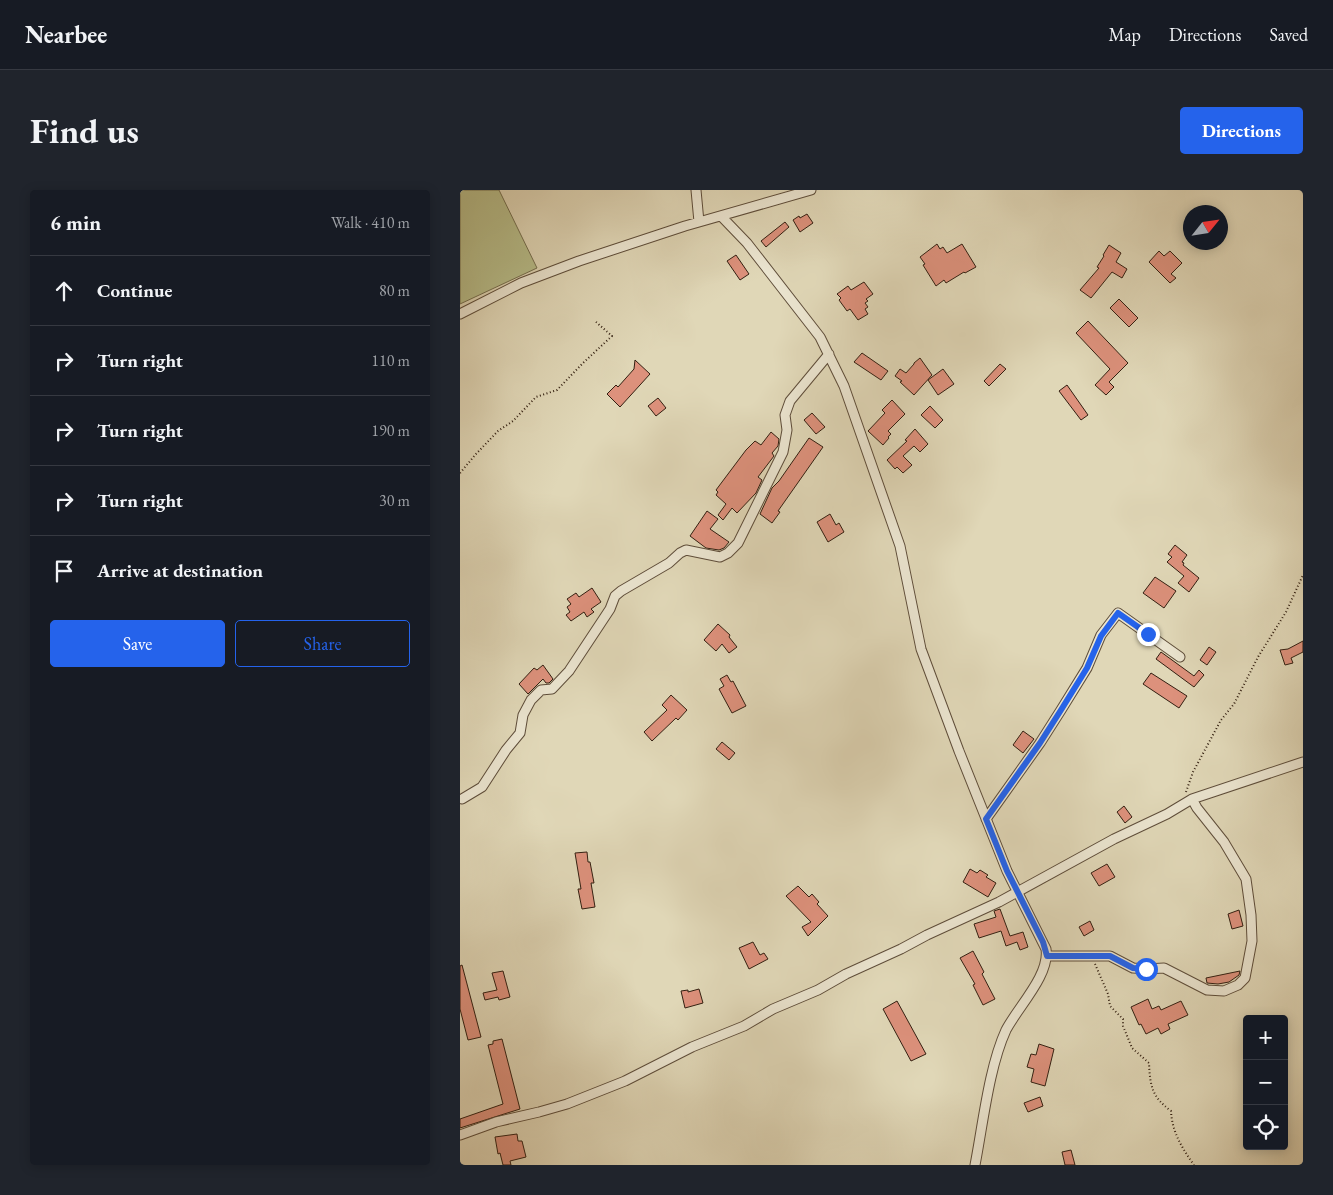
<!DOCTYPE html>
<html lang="en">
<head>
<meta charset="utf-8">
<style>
  body { margin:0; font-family:"EB Garamond",serif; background:#20242c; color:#f1f3f6 }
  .controls { position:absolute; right:15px; bottom:15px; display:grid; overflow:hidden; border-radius:5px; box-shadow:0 2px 12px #0003 }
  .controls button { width:45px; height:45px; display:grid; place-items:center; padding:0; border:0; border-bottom:1px solid #363941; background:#171b24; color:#f1f3f6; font:25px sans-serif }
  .compass { position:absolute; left:723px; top:15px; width:45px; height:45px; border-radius:50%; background:#171b24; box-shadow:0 2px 12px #0003; rotate:60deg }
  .stop { position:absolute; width:15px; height:15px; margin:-11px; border:4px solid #2563eb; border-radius:50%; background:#fff }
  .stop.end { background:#2563eb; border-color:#fff; box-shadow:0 1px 5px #0008 }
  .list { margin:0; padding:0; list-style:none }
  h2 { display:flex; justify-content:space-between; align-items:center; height:65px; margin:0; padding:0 20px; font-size:21px }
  h2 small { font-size:16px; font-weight:400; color:#9ea1a6 }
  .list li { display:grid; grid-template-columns:32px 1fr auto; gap:15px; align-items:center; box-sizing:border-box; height:70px; padding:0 20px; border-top:1px solid #363941 }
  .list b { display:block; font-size:19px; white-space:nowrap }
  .list em { font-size:16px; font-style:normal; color:#9ea1a6 }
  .actions { display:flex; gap:10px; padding:15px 20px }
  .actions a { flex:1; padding:11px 0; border:1px solid #2563eb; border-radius:5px; text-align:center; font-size:18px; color:#2563eb }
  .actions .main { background:#2563eb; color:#fff }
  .icon { flex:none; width:28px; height:28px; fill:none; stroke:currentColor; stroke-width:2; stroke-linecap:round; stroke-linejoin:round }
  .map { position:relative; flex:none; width:843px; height:975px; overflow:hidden; border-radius:5px }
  header { display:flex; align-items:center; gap:30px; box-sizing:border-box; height:70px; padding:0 25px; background:#171b24; border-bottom:1px solid #363941 }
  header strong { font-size:24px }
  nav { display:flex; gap:28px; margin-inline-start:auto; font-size:18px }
  .intro { display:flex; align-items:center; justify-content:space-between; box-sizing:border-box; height:120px; padding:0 30px }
  h1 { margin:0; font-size:35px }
  .button { padding:12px 22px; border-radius:5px; background:#2563eb; color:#fff; font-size:18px; font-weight:700 }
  main { display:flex; gap:30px; padding:0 30px }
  aside { flex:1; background:#171b24; border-radius:5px; box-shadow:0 2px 12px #0003 }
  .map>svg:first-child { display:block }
  .green { fill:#b7bd8a; stroke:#746e4e }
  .building { fill:#dd917c; stroke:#321f11 }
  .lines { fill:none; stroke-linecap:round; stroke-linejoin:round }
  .minor-casing { stroke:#5e4d3a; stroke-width:11 }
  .path { stroke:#321f11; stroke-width:2; stroke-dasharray:1 2.5; stroke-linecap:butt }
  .minor { stroke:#ebe5d0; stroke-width:9 }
  .route { stroke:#2563eb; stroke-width:6 }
</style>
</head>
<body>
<header>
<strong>Nearbee</strong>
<nav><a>Map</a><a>Directions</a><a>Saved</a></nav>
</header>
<div class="intro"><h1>Find us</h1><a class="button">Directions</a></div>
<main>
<aside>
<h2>6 min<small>Walk · 410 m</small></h2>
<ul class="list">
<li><svg class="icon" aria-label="ahead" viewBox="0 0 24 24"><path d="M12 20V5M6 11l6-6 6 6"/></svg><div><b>Continue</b></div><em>80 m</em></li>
<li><svg class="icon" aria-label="right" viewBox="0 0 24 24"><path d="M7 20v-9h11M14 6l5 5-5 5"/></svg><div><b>Turn right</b></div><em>110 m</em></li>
<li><svg class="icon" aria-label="right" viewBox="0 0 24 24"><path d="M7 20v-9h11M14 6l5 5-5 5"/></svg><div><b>Turn right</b></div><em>190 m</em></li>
<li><svg class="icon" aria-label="right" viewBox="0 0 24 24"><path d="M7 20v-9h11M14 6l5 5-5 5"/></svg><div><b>Turn right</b></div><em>30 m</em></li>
<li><svg class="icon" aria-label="arrive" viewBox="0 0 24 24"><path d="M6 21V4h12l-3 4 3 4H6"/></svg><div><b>Arrive at destination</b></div></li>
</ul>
<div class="actions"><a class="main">Save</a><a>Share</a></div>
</aside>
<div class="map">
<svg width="843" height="975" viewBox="0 0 843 975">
  <rect width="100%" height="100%" fill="#e0d7b7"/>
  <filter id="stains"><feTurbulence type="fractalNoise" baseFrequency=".004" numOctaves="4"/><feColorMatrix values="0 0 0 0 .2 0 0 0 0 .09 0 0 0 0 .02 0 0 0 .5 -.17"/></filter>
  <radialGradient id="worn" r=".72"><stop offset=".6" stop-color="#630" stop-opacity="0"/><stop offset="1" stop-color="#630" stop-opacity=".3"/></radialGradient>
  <path class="green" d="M0,0h39l38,78 -77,36z"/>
  <path class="building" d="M347,24l6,9 -13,9 -7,-12 6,-4 1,2z
    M325,32l4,5 -23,20 -5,-6z
    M477,54l3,5 3,-2 4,6 15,-9 14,23 -11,6 -1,-1 -18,11 -2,-3 -8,6 -13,-21 2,-1 -5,-7z
    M649,55l12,8 -5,9 11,7 -5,9 -10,-6 -21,26 -11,-8 19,-22 -2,-1 7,-11 -1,-1z
    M699,61l5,5 6,-5 12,12 -11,11 5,4 -6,5 -21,-21z
    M276,65l13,19 -9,6 -13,-19z
    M404,92l9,12 -7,5 2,2 -3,2 3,4 -3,2 3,5 -10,6 -8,-11 -3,2 -8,-11 2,-2 -4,-4 11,-8 3,4z
    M659,109l19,19 -9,9 -19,-19z
    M628,131l40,42 -19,19 5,5 -8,8 -11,-10 15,-16 -34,-36z
    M402,163l26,18 -7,9 -27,-18z
    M460,168l12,17 -18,20 -14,-13 2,-1 -7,-5 5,-7 6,4 8,-9v-1z
    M175,170l15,14 -30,33 -13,-13 9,-9 2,2 16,-18z
    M540,174l6,5 -17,17 -5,-5z
    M483,179l11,15 -16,11 -10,-15z
    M607,195l21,30 -7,5 -22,-29z
    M198,208l8,10 -10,8 -8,-10z
    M432,210l13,14 -17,17 3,3 -3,3 1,1 -6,7 -15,-14 17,-18 -3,-3z
    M470,216l13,14 -8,8 -14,-13z
    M352,223l13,14 -9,7 -12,-14z
    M455,239l13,15 -8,8 -6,-6 -11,10 9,9 -9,8 -6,-6 -2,2 -8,-9 20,-19 -2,-1z
    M311,242l8,7 -1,7 -6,7 2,3 -16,21 4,3 -6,13 -19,20 -5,-5 -9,12 -5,-5 8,-11 -10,-9 2,-3 -2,-2 30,-40 9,-9 6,4z
    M349,248l14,9 -45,64 2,1 -8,11 -12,-9 12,-26 7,-7z
    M247,321l11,8 -8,10 19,13 -5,6 -5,2 -13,-2 -16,-12z
    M370,324l6,11 3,-2 5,9 -16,10 -11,-20z
    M715,355l12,10 -5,7 2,1 -1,2 16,13 -10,14 -11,-9 6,-7 -17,-14 5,-5 -4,-3z
    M695,387l21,14 -12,17 -21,-15z
    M132,398l9,14 -10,7 3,3 -7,5 -3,-5 -13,9 -5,-6 4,-3 -3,-5 4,-3 -4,-5 9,-6 3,4z
    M258,434l12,11 -1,2 8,10 -8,6 -7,-9 -6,7 -12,-11z
    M843,451v11l-12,6 2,5 -8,2 -5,-15 8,-1z
    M749,457l7,5 -9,13 -7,-5z
    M701,462l33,24 5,-6 5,5 -10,12 -38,-28z
    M83,475l10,14 -4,4h-3l-3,-4 -15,15 -9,-10 15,-16 3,2z
    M691,483l36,23 -8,12 -36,-24z
    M267,485l4,7 2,-1 13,25 -14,7 -13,-24 5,-3 -4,-7z
    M211,505l16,15 -9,10 -2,-2 -24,23 -8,-9 23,-22 -5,-5z
    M563,541l11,8 -11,14 -10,-8z
    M262,552l13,11 -6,7 -13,-11z
    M664,616l8,11 -7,6 -8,-11z
    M127,662l1,10h2l4,21h-3l4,24 -13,2 -4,-20h3l-6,-36z
    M647,674l8,13 -16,9 -8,-13z
    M510,679l7,4 3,-3 8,5 -2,2 10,6 -8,14 -25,-15z
    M338,696l11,11 3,-3 7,8 -2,2 11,12 -20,20 -6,-9 9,-5 -25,-26z
    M540,719l10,27 13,-4 5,15 -8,3 -3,-8 -11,4 -5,-15 -22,7 -5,-14 22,-7 -2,-6z
    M779,720l4,16 -11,3 -4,-15z
    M630,731l4,9 -10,6 -5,-9z
    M293,752l7,13 4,-2 4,6 -19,10 -10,-21z
    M513,761l11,21 -2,2 13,25 -12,6 -10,-20 2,-1 -15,-26z
    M2,775l19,72 -13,3 -8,-31v-43z
    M43,781l7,26 -11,3 -1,-3 -13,3 -2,-7 14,-3 -5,-17z
    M780,781l-1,4 -10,7 -11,2 -11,-1 -1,-5z
    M239,799l4,14 -18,5 -4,-17 7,-1v2z
    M688,809l4,10 7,-3 2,4 20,-9 7,14 -20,9 2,5 -9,5 -3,-6 -12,6 -5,-10 -2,1 -8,-18z
    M437,811l29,53 -15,7 -28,-52z
    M42,849l18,70 -60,19v-9l43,-15 -15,-59 5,-1v-3z
    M579,854l15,5 -9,37 -14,-4 3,-13 -7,-2 4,-13 5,1z
    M580,907l3,9 -15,6 -4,-9z
    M57,944l1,7h4l4,16 -16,4 1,4h-8l-3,-12 -2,1 -3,-17z
    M611,960l4,15h-10l-3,-13z"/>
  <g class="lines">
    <g class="minor-casing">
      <path id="minor" d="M236,0l3,32
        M261,26l26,27 73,94 24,49 56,160 21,103 38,102 48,120 39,78c4,26 -28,58 -40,81 -17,37 -23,94 -31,135
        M0,124l61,-31 58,-22 106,-35 126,-36
        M2,609l20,-12 24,-37 14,-17 3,-18 8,-15 10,-10 11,-1 17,-18 41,-62 5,-13 6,-5 48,-28 11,-10 6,-3 34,7 8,-4 10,-10 45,-91 4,-22 -2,-15 5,-14 39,-47
        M526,629l54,-76 21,-33 26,-42 14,-33 17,-22 62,44
        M587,766h63l23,12 13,1 18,-1 43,22 17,1 14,-6 7,-7 7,-37 -1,-26 -5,-36 -22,-37 -27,-34 -5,-9
        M0,945l36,-13 43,-10 28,-8 58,-23 67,-34 52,-21 29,-17 45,-19 28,-16 55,-25 26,-14 72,-33 115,-63 53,-25 25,-15 111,-37"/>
    </g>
    <path class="path" d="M0,283l16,-19 22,-23 15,-10 23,-24 21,-7 26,-27 29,-27 -16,-14
      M726,602l7,-20 28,-52 13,-16 24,-47 28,-45 17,-37
      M635,774l13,30 2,12 13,13v7l9,22 17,15c1,23 3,34 22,48 1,21 11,37 23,54"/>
    <use href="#minor" class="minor"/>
  </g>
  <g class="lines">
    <path class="route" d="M686,779l-13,-1 -23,-12h-63l-4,-14 -36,-71 -21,-52 54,-76 21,-33 26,-42 14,-32 17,-23 30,21"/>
  </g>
  <rect width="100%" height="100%" filter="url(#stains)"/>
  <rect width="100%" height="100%" fill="url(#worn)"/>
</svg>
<div class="controls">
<button>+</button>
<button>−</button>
<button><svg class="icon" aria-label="locate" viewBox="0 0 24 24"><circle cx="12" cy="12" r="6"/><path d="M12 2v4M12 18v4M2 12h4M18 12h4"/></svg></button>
</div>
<svg class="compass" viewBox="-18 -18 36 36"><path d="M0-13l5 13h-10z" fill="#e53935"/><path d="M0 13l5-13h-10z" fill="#9ea1a6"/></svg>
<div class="stop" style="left:686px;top:779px"></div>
<div class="stop end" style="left:688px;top:444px"></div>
</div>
</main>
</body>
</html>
